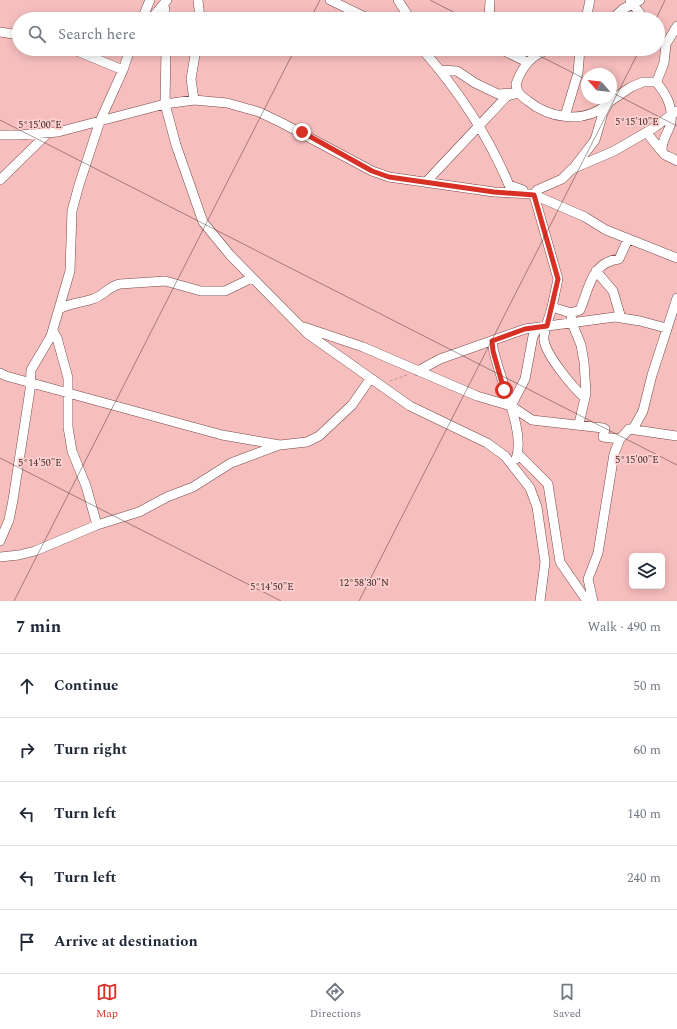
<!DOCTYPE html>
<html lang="en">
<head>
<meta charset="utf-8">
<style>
  body { margin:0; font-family:Spectral,serif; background:#f2f2f3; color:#1f2937 }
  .controls { position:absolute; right:12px; bottom:12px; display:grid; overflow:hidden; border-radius:6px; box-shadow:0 2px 10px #0003 }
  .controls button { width:36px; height:36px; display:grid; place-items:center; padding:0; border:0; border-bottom:1px solid #e0e1e3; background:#fff; color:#1f2937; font:20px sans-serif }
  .compass { position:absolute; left:581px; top:68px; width:36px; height:36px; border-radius:50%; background:#fff; box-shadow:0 2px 10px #0003; rotate:297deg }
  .stop { position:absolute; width:12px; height:12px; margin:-9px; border:3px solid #d93025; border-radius:50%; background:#fff }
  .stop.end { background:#d93025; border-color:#fff; box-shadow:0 1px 4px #0008 }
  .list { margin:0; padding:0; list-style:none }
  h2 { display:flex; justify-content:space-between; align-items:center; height:52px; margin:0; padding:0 16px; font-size:17px }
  h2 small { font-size:13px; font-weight:400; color:#747a83 }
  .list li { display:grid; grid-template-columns:26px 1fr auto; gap:12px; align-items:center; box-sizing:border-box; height:64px; padding:0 16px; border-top:1px solid #e0e1e3 }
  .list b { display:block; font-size:15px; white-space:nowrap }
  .list em { font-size:13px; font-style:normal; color:#747a83 }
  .icon { flex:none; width:22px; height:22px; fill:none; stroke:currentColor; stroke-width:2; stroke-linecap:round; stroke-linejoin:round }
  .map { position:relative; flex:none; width:677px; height:601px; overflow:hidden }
  .search { position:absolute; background:#fff; box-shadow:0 2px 10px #0003; left:12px; right:12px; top:12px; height:44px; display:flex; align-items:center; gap:10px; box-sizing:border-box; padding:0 14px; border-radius:22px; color:#747a83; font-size:15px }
  .sheet { height:372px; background:#fff }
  nav { display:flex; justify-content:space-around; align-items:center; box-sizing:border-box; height:56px; border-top:1px solid #e0e1e3; background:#fff; font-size:11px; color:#747a83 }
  nav a { display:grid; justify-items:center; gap:2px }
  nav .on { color:#d93025 }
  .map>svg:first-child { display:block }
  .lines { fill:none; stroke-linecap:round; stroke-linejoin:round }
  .minor-casing { stroke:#784848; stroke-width:10 }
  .path { stroke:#bf9191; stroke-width:1; stroke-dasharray:3 2; stroke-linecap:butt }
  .minor { stroke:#fff; stroke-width:9 }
  .route { stroke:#d93025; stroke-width:5 }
  .ticks { fill:none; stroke:#3d2828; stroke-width:1; stroke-opacity:0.45 }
  .ticks-label { font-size:10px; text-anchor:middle; fill:#3d2828; stroke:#fdcfce; stroke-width:3.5; stroke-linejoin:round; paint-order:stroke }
</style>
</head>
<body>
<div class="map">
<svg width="677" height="601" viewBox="0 0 677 601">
  <rect width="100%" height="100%" fill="#f7bebe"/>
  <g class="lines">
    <g class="minor-casing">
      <path id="minor" d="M198,0l2,19
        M330,0l39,19
        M398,0l12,19
        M630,0l14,19
        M164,4l2,15
        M142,19l8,-19
        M151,19l16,-19
        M489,19l1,-19
        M586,19l4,-19
        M612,19l11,-10 17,-9
        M0,32l19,3
        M72,49l51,21
        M166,49l-1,55 11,41 27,77 27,33 78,79 102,72 77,37 18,13 25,32 7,19 8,55 -5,39
        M422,49c36,41 66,86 87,136l14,5
        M500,49l27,13
        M551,49c-19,5 -29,17 -35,35 1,9 5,12 12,17 21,17 54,23 77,5
        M441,70l16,1 18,12 23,11 15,-1
        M656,82c10,11 19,28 14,44 -3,8 -8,14 -8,24
        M194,100l-3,-21 5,-30
        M565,116l13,-43 2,-24
        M647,132c1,3 16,21 18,23 4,2 8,3 12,6
        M0,135h19l39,-3 107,-28 29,-4 33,3 32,9 23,11 90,48 17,6 105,15 38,2 53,23 21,13 71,28
        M575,166l20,-26 8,-27 6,-11 22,-15 12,-5h11l3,-1 7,-18 2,-19 11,-18
        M0,180l48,-47
        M426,182l81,-86 12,-3
        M596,271l17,20 8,27
        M552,307c-2,10 -9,23 -8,33 2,15 29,48 41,58
        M59,309c11,-6 22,-6 34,-10 10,-3 16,-13 27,-15l45,-3 36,10h24l27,-13
        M571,313l9,-3c9,-21 11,-48 39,-51l9,-20
        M304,327l59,20 114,49 34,10 21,14 71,8 2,1 -2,8 17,2
        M53,331l4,7 11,40v49l4,24 14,35 11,39
        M492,341c3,32 35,88 24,118
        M418,371l22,-12 85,-30 90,-12 25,4 26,7
        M0,373l6,3 216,59 58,10 27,-3 12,-6 33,-31 18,-26
        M511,406l14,-27 8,-43 5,-9
        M579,424l7,-31 -2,-31 -3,-17 -9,-22 -1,-10 -19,-6 6,-28 -24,-84 3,-5 25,-11 10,-10 42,-18 38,-22 25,-18
        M629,429l48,7
        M518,454l30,30 12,78 27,39
        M0,541l9,-21 4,-20 17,-110 1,-20 20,-34 19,-65 2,-60 7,-26 21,-64 23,-51 7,-21
        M0,557l19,-2 16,-4 62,-26 42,-13 28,-15 26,-10 38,-24 48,-18
        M593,601l-5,-22 10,-26 16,-99 6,-15 9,-10h4l10,-18 9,-36 25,-77"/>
    </g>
    <path class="path" d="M390,381l17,-6"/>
    <use href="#minor" class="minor"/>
  </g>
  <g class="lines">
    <path class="route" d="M302,132l70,39 17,6 105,15 40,3 24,84 -11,47 -22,3 -33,12 1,10 11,39"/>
  </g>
  <path class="ticks" d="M430,0l37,19M310,19l10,-19M656,19l9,-19M526,49l61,31M611,92l66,34M0,120l677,345M0,458l281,143M14,601l281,-552M359,601l281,-552"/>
  <g class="ticks-label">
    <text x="637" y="125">5°15'10"E</text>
    <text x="40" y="128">5°15'00"E</text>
    <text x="637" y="463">5°15'00"E</text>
    <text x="40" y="466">5°14'50"E</text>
    <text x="364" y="586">12°58'30"N</text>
    <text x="272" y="590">5°14'50"E</text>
  </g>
</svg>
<div class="controls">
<button><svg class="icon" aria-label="layers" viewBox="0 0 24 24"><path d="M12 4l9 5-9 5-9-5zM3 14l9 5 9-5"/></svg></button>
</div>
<svg class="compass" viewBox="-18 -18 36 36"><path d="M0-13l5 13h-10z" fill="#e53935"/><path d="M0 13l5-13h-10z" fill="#747a83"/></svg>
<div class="stop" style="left:504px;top:390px"></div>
<div class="stop end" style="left:302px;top:132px"></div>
<div class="search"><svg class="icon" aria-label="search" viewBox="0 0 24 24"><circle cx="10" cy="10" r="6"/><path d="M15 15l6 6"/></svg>Search here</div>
</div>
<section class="sheet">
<h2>7 min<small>Walk · 490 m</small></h2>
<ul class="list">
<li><svg class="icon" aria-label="ahead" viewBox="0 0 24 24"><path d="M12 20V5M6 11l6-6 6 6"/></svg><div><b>Continue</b></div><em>50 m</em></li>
<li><svg class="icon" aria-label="right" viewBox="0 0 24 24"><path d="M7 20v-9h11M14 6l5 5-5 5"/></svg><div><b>Turn right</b></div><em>60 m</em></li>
<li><svg class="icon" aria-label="left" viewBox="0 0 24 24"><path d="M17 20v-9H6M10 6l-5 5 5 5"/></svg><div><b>Turn left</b></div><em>140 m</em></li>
<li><svg class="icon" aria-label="left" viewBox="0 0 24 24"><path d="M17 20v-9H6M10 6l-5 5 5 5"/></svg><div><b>Turn left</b></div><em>240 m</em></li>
<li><svg class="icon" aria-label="arrive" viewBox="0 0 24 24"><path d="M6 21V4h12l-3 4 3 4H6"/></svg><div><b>Arrive at destination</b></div></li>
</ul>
</section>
<nav>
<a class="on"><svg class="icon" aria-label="map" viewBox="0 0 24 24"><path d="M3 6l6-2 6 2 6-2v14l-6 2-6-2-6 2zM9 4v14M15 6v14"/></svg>Map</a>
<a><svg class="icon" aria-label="directions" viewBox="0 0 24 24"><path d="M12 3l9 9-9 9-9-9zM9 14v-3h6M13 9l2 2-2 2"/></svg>Directions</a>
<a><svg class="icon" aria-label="saved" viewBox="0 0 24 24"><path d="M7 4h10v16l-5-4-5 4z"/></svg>Saved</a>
</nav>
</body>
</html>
